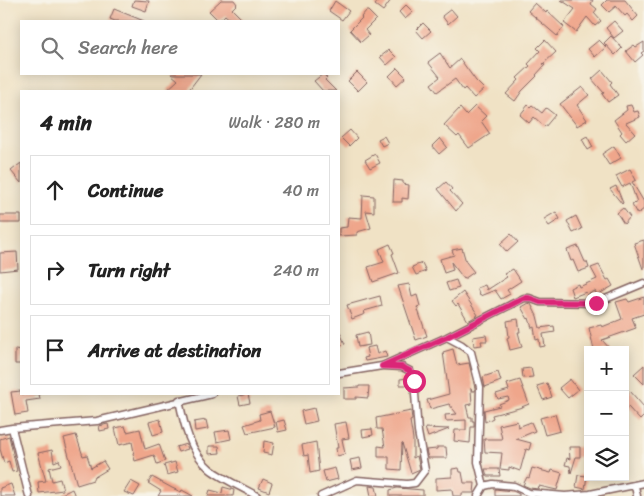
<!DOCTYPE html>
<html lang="en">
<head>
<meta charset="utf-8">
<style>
  body { margin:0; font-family:Sriracha,sans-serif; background:#f6f6f6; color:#222 }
  .controls { position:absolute; right:15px; bottom:15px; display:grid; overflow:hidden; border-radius:0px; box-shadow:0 2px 12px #0003 }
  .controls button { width:45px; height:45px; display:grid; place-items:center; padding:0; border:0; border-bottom:1px solid #e0e0e0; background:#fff; color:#222; font:25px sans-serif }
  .stop { position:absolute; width:15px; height:15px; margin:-11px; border:4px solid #db2777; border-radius:50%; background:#fff }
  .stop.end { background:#db2777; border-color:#fff; box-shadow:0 1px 5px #0008 }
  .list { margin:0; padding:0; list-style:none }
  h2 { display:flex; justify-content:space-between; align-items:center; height:65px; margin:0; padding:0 20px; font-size:21px }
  h2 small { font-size:16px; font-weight:400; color:#767676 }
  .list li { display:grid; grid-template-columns:32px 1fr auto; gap:15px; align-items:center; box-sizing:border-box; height:70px; margin:0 10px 10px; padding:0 10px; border:1px solid #e0e0e0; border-radius:0px }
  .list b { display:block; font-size:19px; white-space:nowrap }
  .list em { font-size:16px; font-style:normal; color:#767676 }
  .icon { flex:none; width:28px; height:28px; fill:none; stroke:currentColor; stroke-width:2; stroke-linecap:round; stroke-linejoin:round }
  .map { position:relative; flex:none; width:644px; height:496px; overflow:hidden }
  .search { position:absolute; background:#fff; box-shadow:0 2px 12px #0003; left:20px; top:20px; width:320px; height:55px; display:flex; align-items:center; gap:12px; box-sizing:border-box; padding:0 18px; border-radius:0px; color:#767676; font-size:19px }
  .panel { position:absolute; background:#fff; box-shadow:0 2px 12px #0003; left:20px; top:90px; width:320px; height:305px; border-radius:0px }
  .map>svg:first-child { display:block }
  .building { fill:#efa68b }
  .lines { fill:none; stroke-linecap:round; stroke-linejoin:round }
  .minor-casing { stroke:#846361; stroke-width:9 }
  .minor { stroke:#fff; stroke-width:6 }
  .route { stroke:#db2777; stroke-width:6 }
</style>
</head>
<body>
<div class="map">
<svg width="644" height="496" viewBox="0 0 644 496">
  <rect width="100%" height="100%" fill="#f7f3e8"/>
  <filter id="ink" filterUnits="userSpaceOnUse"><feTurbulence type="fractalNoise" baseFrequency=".02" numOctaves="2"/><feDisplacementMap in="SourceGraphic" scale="10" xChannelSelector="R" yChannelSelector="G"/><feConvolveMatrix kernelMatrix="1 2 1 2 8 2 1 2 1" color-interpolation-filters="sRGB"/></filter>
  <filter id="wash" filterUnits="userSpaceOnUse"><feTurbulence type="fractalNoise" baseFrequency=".0096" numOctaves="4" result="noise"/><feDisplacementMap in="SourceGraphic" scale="20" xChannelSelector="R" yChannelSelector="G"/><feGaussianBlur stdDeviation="1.12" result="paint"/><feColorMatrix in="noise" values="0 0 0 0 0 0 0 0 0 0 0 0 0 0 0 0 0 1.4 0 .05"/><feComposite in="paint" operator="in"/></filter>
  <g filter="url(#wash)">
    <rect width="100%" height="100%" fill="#f0e2c5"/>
    <g id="blocks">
      <path class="building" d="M134,0l15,1 -3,10 -14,-5z
        M221,0h13l3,4 -5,5 12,12h-12l-7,-6 -6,6 -10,-10z
        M379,0h12l-8,11 -8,-6z
        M561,0h32l-2,4 6,5 -3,4 7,8 -6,5 -8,-9 -11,15 -12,-9 11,-14z
        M607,0h18l13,16 -5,5 -6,-7 -2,2 -9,-10 -7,6 -7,-7z
        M335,1l14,10 -7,9 -13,-9z
        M535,3l11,10 1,-2 17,16 -7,9 -29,-25z
        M406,5l7,7 -8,7 -6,-7z
        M114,9l30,12h-29l-5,-2z
        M451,9l6,7 -9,8 -6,-8z
        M366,11h2l8,8 -11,11 4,5 -8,7 -11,-12 12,-12 -1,-1z
        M614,21l9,10 -9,7 -8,-10z
        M423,23l8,8 -8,7 -7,-8z
        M611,36l11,12 -7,7 -11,-12z
        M545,40l11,12 -13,12 2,1 -9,10 1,1 -15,15 -7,10 -9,-7 13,-14 -2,-2 13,-12 -2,-2 12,-13 -3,-3z
        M599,40l7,7 -11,10 -7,-8z
        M644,42v9l-3,2 2,2 -8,7 -9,-11 8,-6 2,2z
        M389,50l7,7 -9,8 -7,-8z
        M440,53l10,15 10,-9 16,22 8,8 -10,9 -9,-10 -2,2 -8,-11 -18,13 -6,-8 9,-7 -12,-15z
        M397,68l9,9 -9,8 -8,-9z
        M602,70l10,12 -2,2 8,11 -10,7 -6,-8 2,-1 -12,-14z
        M357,72l10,10 -9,9 -10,-10z
        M171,74h30l-13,17h-22l12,-11z
        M323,74l4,4 -2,2 11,11h-13l-9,-10z
        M582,87l7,8 -12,10 10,15 -10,6 -17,-22z
        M528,105l2,2 2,-2 10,8 4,-5 9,7 -10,12 -11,-10 -5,6 -9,-8z
        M631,105l3,7 4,-1 2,6 -14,6 9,10 -9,8 -6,-7 2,-2 -8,-12 13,-10 -1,-4z
        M475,106l11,10 -5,5 9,13 -21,14 -10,-13 -2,2 -13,-12 16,-17 6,7z
        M350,130l7,8 -8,8 -8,-8z
        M384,136l4,7 -6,3 -4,-7z
        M587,136l6,11 -5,3 -6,-11z
        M440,138l7,9 -8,7 -7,-8z
        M614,146l7,12 -12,7 -7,-11z
        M375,154l5,9 -10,5 -5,-8z
        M21,163v20l-10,-12z
        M630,169l6,11 -4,2 12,20v7l-7,5 -5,-9 5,-3 -7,-19 -8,4 -6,-11z
        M394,180l9,1v3l6,1 -1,14 -6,-1v4h-9z
        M446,182l6,7 -2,2 12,13 -6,7 -18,-22z
        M616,186l7,17 -1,1 -12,-15z
        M363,195l11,1v16l-8,-1 5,17 -14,4v3l-18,1v-8l8,-1 1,-10 14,1z
        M623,208l7,9 -6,7 -7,-11z
        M556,212l4,7 -11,7 -5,-7z
        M0,215h21v8h-21z
        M576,216l6,13 -9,4 -6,-12z
        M511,234l7,8 -11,10 -7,-8z
        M644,240v29h-1l-9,-26z
        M390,244l4,9 -2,1 7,19 -26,9 -5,-15 16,-5 -5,-13z
        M578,246l7,16h2l2,6 -11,4 -5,-12 -2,1 -4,-11z
        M462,248l4,14 8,10 -10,7 -13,-17 2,8 -9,3 -4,-14 14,-4 -2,-5z
        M17,252l1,17 -18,2v-18z
        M422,263l4,8 -10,4 -4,-8z
        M599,265l8,15 2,-1 4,7 -16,9 -2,-4 -8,4 -1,-3 -13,5 -3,-9 8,-4 1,3 18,-8 -6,-11z
        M513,269l8,12 -14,9 3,4 -9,5 -6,-9 -15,6 -3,-8 8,-3 2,5 20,-13 -3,-3z
        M456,280l3,8 -10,3 -3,-8z
        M409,284l3,13 5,-2 3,11 -3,1 10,29 -11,4 -18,-54z
        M463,292l15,23 -10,6 -10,-17 -2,2 -4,-5z
        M380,296l2,10 -18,5 1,3 -13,5 -5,-14z
        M644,297v17l-12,4 4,10 -34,12 9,10h-17l-5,-22 12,-3 1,2 20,-8 -6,-17 11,-3 2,3z
        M528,303l3,1 6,12 3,12 14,-2 1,6 -12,2 2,12 -5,1 -1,-8 -3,1 -2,-13 -2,1 -3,-10 -1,1 -7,-12z
        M518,319l2,13h-2l4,15 -12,3 -3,-12 2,-1 -2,-16z
        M339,330l6,14 -6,2z
        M368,332l2,13 -12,2 -2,-12z
        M486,335l1,6h-6l1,4 -8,1 -1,-9z
        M375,346l2,8 8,-3 2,6 -22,4 -1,-3 4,-1 -2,-9z
        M15,349l6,1v14h-6z
        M453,349l4,16 12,-2 6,25v3h-3l-1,-3v2l1,14 -6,1 3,12h3v4h2v6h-3l-1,16 -16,-2 1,-11h11v-10l-20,1 -1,-6 12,-1 -8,-10 -19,5 -3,-9 22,-6 -6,-42z
        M644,365v19l-10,-10z
        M531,368l2,9 -10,1 -1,-9z
        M498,372l3,9 -16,6 -2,-10z
        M408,378l1,7h-9v-6z
        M570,379l8,11 -10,8 -9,-10z
        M520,380l9,24 -10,4 -27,7 1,3 -8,4 -1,-12 16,-4 -1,-2 10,-4 -1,-3 -10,2 -2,-5 13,-4 -2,-6z
        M547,383l5,14 -9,3 -6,-14z
        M359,386h10l-1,12 -12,-1v2h-12v-11l15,-1z
        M21,391v3h18l1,5 -14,2 2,12 -13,2 -4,-23z
        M630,391l14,16v9l-4,4 -12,-13 -3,3v-15z
        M248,394l2,9 -10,2 -2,-9z
        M314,408l3,13 -13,3 -3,-13z
        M270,411l5,16 -28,6 -3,-8 16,-5 -1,-6z
        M411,411l1,9 -2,1 3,18v19l4,-2 3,13 -9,4 -9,-30 -1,27 -12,-1v-12h-11v-11l7,1 -3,-18h-5l-1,-11z
        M555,414l5,17 -15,4 -5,-17z
        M160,419l3,13 -10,3 -4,-13z
        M206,420l2,9 -13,2 -1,-9z
        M284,420l3,10 -9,2 -2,-10z
        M517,421l1,6 13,-5 4,9 -19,8 15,4 -2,7 -3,-1 -6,22 -11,-4v3l-9,-1 2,-16 -17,-1 -1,-13h18l-3,-14z
        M346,422l3,16 -7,1 3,15 -8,2 -1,-8h2l-4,-24z
        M108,424l1,5 -9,2 -1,-5z
        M125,426l2,6 13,-3 5,20 14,-5 6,17 -8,3 -3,-9 -19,6 -2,-8 1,-1 -2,-10 -13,3 -4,-17z
        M425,428l24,1 -21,8z
        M372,429l1,6 -10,2 -1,-7z
        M229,430l2,9 -14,3 -2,-10z
        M76,435l7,21 4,-1 4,13 12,-7 5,8 -15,9v2l-16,5 -13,-47z
        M9,436l8,35 -5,1 -3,-11 -5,2 -4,-14v-10z
        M264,441l10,2 -2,12 -9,-2z
        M316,442l3,29 -9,2 -2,-18 -4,1 -2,-11z
        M186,444l2,5 -10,3 -2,-5z
        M209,446h10l1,7 -11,1z
        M437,447h9l1,11h-19l-2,-8 11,-1z
        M569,447h11v10h-4l-5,16 -1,-7 -5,-1 2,-7 3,1z
        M52,450l2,12 5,-2 2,5 -12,3 3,13 8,-2 3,11 -24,3 -1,-11 8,-1 -8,-28z
        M360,458l2,10 -10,2 -2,-10z
        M175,462l3,10 -11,3 -3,-10z
        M335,468l3,11 -12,3 -3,-11z
        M459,468l1,4h2l2,11h11l-1,10h-12v3h-9l-1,-7 -16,1v-12l16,-1v-8z
        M532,468l19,5 1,-3 10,3 -5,17 -18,-4 -1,3 -8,-1 -7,-3 4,-8 2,1z
        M485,469h14l1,7h-13z
        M578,475l9,1 -2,13 -9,-2z
        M152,477l20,11 9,4 1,-2 11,6h-35l3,-5 -13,-8z
        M263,479l9,4 -3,9 -10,-4z
        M131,481l9,5 -6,10 -10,-4z
        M11,484l4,12h-15v-8z
        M369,486l7,1 2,9h-7z
        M223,487l11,3 -1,6h-25l2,-6 12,3z
        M397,488l26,2v6h-33v-6z
        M72,489l3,7h-17z
        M495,489l18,2 6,3v2h-24z"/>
    </g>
  </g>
  <g filter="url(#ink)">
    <use href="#blocks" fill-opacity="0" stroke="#846361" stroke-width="1"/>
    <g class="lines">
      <g class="minor-casing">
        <path id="minor" d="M447,337l15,8 9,7 9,35 -2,75 6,24
          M339,373l43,-7 65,-29 77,-39h5l11,4 56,1 48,-20
          M179,400c5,25 11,52 31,69 11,9 35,20 47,27
          M12,428l17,68
          M0,430l12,-2 85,-7 115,-27
          M635,486l2,10
          M321,496l36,-16 50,4 8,-1 10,-13 -7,-38 -4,-51 -4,-10 -8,-4 -18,-1
          M478,496l6,-10 9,-2 21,2 15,7 36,3 25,-2 54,-11"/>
      </g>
      <use href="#minor" class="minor"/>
    </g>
  </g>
  <g class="lines" filter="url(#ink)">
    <path class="route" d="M414,381l-4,-10 -8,-4 -20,-1 65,-29 77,-39h5l11,4 56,1"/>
  </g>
</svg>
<div class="controls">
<button>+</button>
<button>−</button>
<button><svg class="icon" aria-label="layers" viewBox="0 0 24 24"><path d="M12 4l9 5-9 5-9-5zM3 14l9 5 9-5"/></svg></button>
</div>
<div class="stop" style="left:414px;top:381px"></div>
<div class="stop end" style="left:596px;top:303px"></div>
<div class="search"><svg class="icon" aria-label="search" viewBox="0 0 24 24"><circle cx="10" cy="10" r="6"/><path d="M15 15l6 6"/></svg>Search here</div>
<section class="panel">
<h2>4 min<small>Walk · 280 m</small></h2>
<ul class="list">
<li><svg class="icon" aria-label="ahead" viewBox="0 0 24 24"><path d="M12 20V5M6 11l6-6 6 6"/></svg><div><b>Continue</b></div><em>40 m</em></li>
<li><svg class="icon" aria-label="right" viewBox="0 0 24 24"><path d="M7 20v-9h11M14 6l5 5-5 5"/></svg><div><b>Turn right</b></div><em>240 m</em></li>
<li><svg class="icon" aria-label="arrive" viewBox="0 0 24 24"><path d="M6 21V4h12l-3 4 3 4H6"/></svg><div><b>Arrive at destination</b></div></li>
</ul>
</section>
</div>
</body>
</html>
